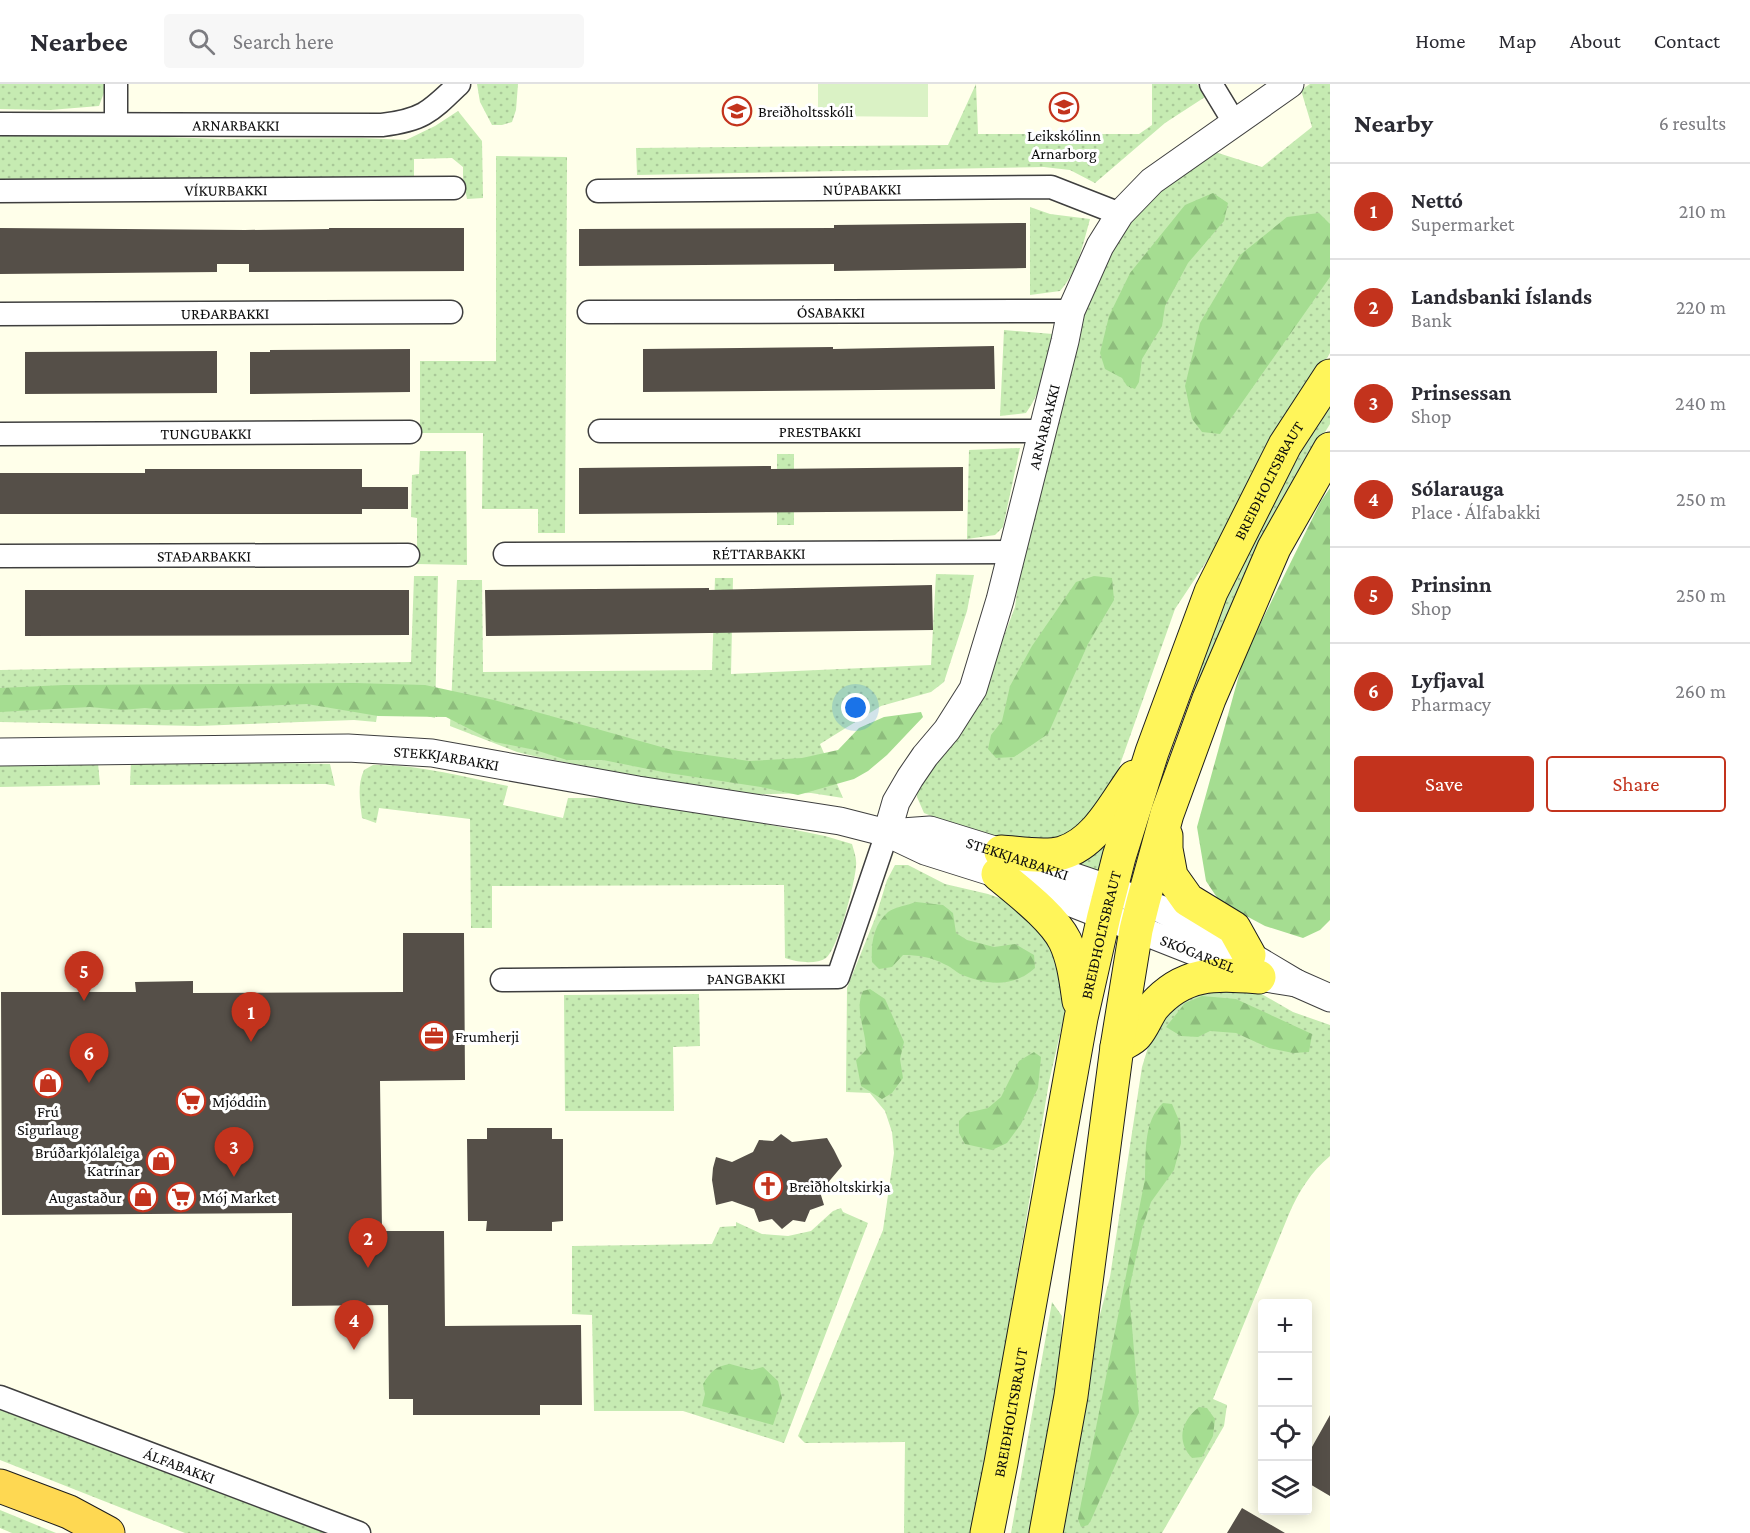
<!DOCTYPE html>
<html lang="en">
<head>
<meta charset="utf-8">
<style>
  body { margin:0; font-family:"Crimson Pro",serif; background:#f7f7f7; color:#2b2b33 }
  .controls { position:absolute; right:18px; bottom:18px; display:grid; overflow:hidden; border-radius:6px; box-shadow:0 3px 15px #0003 }
  .controls button { width:54px; height:54px; display:grid; place-items:center; padding:0; border:0; border-bottom:2px solid #e1e1e2; background:#fff; color:#2b2b33; font:30px sans-serif }
  .you { position:absolute; left:856px; top:624px; width:21px; height:21px; margin:-15px; border:4px solid #fff; border-radius:50%; background:#1a73e8; box-shadow:0 0 0 9px #1a73e833 }
  .badge { display:grid; place-items:center; width:39px; height:39px; border-radius:50%; background:#c3331d; color:#fff; font-size:20px; font-weight:700 }
  .pin { position:absolute; translate:-50% -50px; filter:drop-shadow(0 2px 3px #0008) }
  .pin::after { content:''; position:absolute; top:32px; width:21px; height:18px; background:inherit; clip-path:polygon(0 0,100% 0,50% 100%) }
  .list { margin:0; padding:0; list-style:none }
  h2 { display:flex; justify-content:space-between; align-items:center; height:78px; margin:0; padding:0 24px; font-size:26px }
  h2 small { font-size:20px; font-weight:400; color:#7c7c81 }
  .list li { display:grid; grid-template-columns:39px 1fr auto; gap:18px; align-items:center; box-sizing:border-box; height:96px; padding:0 24px; border-top:2px solid #e1e1e2 }
  .list b { display:block; font-size:22px; white-space:nowrap }
  .list p { margin:0; font-size:20px; white-space:nowrap; color:#7c7c81 }
  .list em { font-size:20px; font-style:normal; color:#7c7c81 }
  .actions { display:flex; gap:12px; padding:18px 24px }
  .actions a { flex:1; padding:14px 0; border:2px solid #c3331d; border-radius:6px; text-align:center; font-size:21px; color:#c3331d }
  .actions .main { background:#c3331d; color:#fff }
  .icon { flex:none; width:33px; height:33px; fill:none; stroke:currentColor; stroke-width:2; stroke-linecap:round; stroke-linejoin:round }
  .map { position:relative; flex:none; width:1330px; height:1449px; overflow:hidden }
  header { display:flex; align-items:center; gap:36px; box-sizing:border-box; height:84px; padding:0 30px; background:#fff; border-bottom:2px solid #e1e1e2 }
  header strong { font-size:28px }
  nav { display:flex; gap:33px; margin-inline-start:auto; font-size:21px }
  .search { width:420px; height:54px; background:#f7f7f7; display:flex; align-items:center; gap:15px; box-sizing:border-box; padding:0 21px; border-radius:6px; color:#7c7c81; font-size:22px }
  main { display:flex }
  aside { flex:1; background:#fff }
  .map>svg:first-child { display:block }
  .green { fill:url(#green-dots) }
  .forest { fill:url(#forest-firs) }
  .pitch { fill:#daf2c5 }
  .building { fill:#554f48 }
  .lines { fill:none; stroke-linecap:round; stroke-linejoin:round }
  .minor-casing { stroke:#3f3f3f; stroke-width:25 }
  .tertiary-casing { stroke:#3f3f3f; stroke-width:29 }
  .primary-casing { stroke:#1d1d1d; stroke-width:35 }
  .trunk-casing { stroke:#1d1d1d; stroke-width:35 }
  .minor { stroke:#fff; stroke-width:22 }
  .tertiary { stroke:#fff; stroke-width:27 }
  .primary { stroke:#fff55a; stroke-width:33 }
  .trunk { stroke:#fed852; stroke-width:33 }
  .labels { text-anchor:middle; dominant-baseline:central; stroke-width:6; stroke-linejoin:round; paint-order:stroke }
  .poi-label { font-size:16px; fill:#0c0c0c; stroke:#fff; text-anchor:start }
  .street-label { font-size:16px; fill:#0c0c0c; stroke:#fff }
</style>
</head>
<body>
<header>
<strong>Nearbee</strong>
<div class="search"><svg class="icon" aria-label="search" viewBox="0 0 24 24"><circle cx="10" cy="10" r="6"/><path d="M15 15l6 6"/></svg>Search here</div>
<nav><a>Home</a><a>Map</a><a>About</a><a>Contact</a></nav>
</header>
<main>
<div class="map">
<svg width="1330" height="1449" viewBox="0 0 1330 1449">
  <defs>
    <pattern id="green-dots" width="8" height="8" patternUnits="userSpaceOnUse" patternTransform="scale(1.5)"><rect width="8" height="8" fill="#c6ebb2"/><path d="M2 2h.1M6 6h.1" fill="none" stroke="#a9c898" stroke-width="1.8" stroke-linecap="round"/></pattern>
    <pattern id="forest-firs" width="22" height="20" patternUnits="userSpaceOnUse" patternTransform="scale(1.5)"><rect width="22" height="20" fill="#a5dd91"/><path d="M5 1l3.5 6h-7zM16 11l3.5 6h-7z" fill="#8dbc7c"/></pattern>
  </defs>
  <rect width="100%" height="100%" fill="#ffffea"/>
  <path class="green" d="M0,0h105v6l-6,16 -49,4 -50,-1z
    M477,0h41l-2,26 -4,12 -10,3h-10l-12,-23z
    M976,0l2,50h161l13,-9v-41h45l8,13 -40,26 -70,60 -25,-13 -26,-3 -407,8 -1,-27 312,-3z
    M1310,0h20v269l-104,179 -51,77 -64,181 -20,37 -34,19 -76,-11 -57,-22 -7,-16v-15l61,-77 37,-98 7,-53 40,-154 15,-51 12,-57 26,-51 28,-39 72,-50 47,15 50,-40 -11,-37z
    M458,27l24,30 1,57 -16,1 -4,-21v-11l-11,-9 -38,1v20h-414v-47l64,1 156,6 142,-1 44,2 29,-14z
    M496,72l71,1 -2,376h-27v-24h-56l1,-76h-63v-72h76z
    M1030,123l20,7 40,5c-7,25 -12,52 -30,72l-30,4z
    M1004,246l49,4c-5,29 -10,55 -27,79l-26,3z
    M1330,308v32l-39,63 -62,123 -94,261 67,-206 16,-59z
    M1020,364l-17,79 -8,8 -28,4 2,-89z
    M420,367h46l1,114 -50,-1v-46l-6,-1 1,-42 7,-1z
    M777,370h17v71h-17z
    M936,490l38,1 -7,36 -23,71 -13,10 -50,14 -61,38 23,54 -32,-5 -76,2 -197,-38 -21,-5 -67,-26 7,-146h25l1,92 229,-2 3,-92h18l-2,96 200,-9z
    M414,492h24l-3,142 -56,-14 -3,18 -22,-2 -156,6 -198,-4v-52l411,-8z
    M131,676l199,4 5,22 -9,-2 -196,1z
    M98,679l2,22 -100,2v-23z
    M373,681c45,-1 91,12 135,21l-5,19 60,13 5,-20h70l187,38 27,8c2,7 5,15 4,22 -1,17 -18,83 -30,92 -10,7 -30,4 -41,0l-1,-73 -292,1v42h-21l-1,-109 -91,-11 -3,15 -14,-5c-2,-16 -5,-33 2,-48z
    M1106,760l-10,33 -21,-13z
    M895,781h13l37,19 43,10 23,8 35,29 22,68 -19,83 -75,451h-70l1,-91 -100,1 -7,-7 85,-206 11,-77 -2,-21 -7,-21 -15,-18 -24,-1 1,-104 29,-72 11,-36z
    M1241,898l52,30 37,13v131c-19,16 -31,35 -41,58l-76,185 14,6 -3,21 -62,107h-103l31,-181 20,-75 32,-210 12,-39 32,-38z
    M699,910l1,52 -27,1 1,64h-109l-1,-116z
    M841,1124l2,4 25,11 -84,220 -101,-32h-89l-2,-96 -20,-1v-68l140,-2 8,-17 16,-1v-4l26,12 26,2 23,-5 22,-20z
    M1052,1218l10,14 -3,71 -29,146h-19z
    M0,1325l325,124h-140l-185,-73z
    M0,1426l56,23h-44l-12,-5z"/>
  <path class="forest" d="M1213,109l15,10 -4,18 -36,42 -23,43 -3,20 -20,33 -3,23 -4,7 -8,-3 -5,-8 -17,-9 -5,-16 9,-37 21,-43 55,-68z
    M1319,129l11,11v53l-110,157 -18,-2 -10,-13 -7,-33 15,-63 40,-68 47,-38z
    M1330,404v432l-10,10 -17,8 -38,-12 -45,-24 -14,-21 -9,-54 47,-170 77,-156z
    M1094,492l18,2 2,22 -26,44 -40,90 -34,23 -18,1 -8,-9 3,-14 11,-14 8,-35 22,-40 44,-64z
    M354,599l71,2 69,15 178,50 77,11 53,-3 36,-8 21,-22 25,-11 37,-5 2,5 -36,38 -19,16 -14,8 -56,16 -37,-8 -93,-14 -65,-13h-36l-32,-10 -40,-8 -49,-25 -68,-1 -71,-12 -142,6 -20,-2 -23,2 -32,-3 -90,5v-24l64,-3z
    M916,818l27,3 10,8 3,20 11,7 27,7 21,-3 19,11 1,13c-22,20 -49,17 -75,6 -5,-3 -10,-8 -16,-10 -13,-7 -26,-9 -41,-9l-11,12 -13,2 -7,-7c-1,-18 1,-37 16,-50 7,-5 20,-7 28,-10z
    M870,905l15,10 19,43 -4,17 3,19 -11,15 -10,6 -21,-13 -5,-26 10,-10c0,-21 -12,-39 -3,-59z
    M1202,912l34,3 76,35 -3,18 -16,1 -24,-5 -33,-15 -26,-2 -12,6 -17,-1 -15,-9 19,-24z
    M1034,968l7,5 -3,31 -17,36 -14,19 -15,7 -27,-6 -6,-11v-12l8,-8 21,-5 13,-11 18,-36z
    M1163,1019l9,1 8,19 1,20 -7,27 -23,32 -9,27 -13,61 10,122 -48,108 -3,5 -7,2 -3,-8 67,-340c1,-25 -2,-58 18,-76z
    M730,1280l22,6 11,-3 15,14 4,17 -9,27 -71,-19 3,-12 -2,-10c8,-13 13,-18 27,-20z
    M1199,1323l8,1 8,11 -2,17 -11,21 -10,1c-16,-17 -11,-37 7,-51z"/>
  <path class="pitch" d="M818,0h110v33l-110,-1z"/>
  <path class="building" d="M1026,139v45l-192,3v-7l-255,2v-37l255,-1v-3z
    M0,144l245,2 84,-1v-1h135v43l-215,1v-8h-32v8l-217,2z
    M994,262l1,43 -352,3v-43l190,-2v2z
    M410,265v43l-160,2v-42h20v-2z
    M217,267v42l-192,1v-42z
    M771,382v3l192,-2v44l-384,3v-46z
    M145,385h217v18h46v22h-46v5h-362v-41h145z
    M932,501l1,45 -447,6 -1,-46 224,-2v2z
    M25,506h384v45l-384,1z
    M403,849h61l1,147 -85,1 2,150h62l1,95 136,-1 1,80h-42v10h-127v-16h-24l-1,-94 -96,1v-93l-290,2 -1,-223h135l-1,-10 58,-1v12l210,-1z
    M487,1044h65v11h11v82l-11,1v9h-66l1,-10h-19l-1,-82h20z
    M781,1050l11,8 35,-4 7,12 8,16 -22,26 4,13 -14,5 -5,12 -12,-2 -11,9 -10,-10 -13,3 -5,-13 -22,-8 -16,4 -4,-25 1,-12 3,-11 16,5 21,-10 6,-12 14,1z
    M1330,1331v81l-22,-13v-29z
    M1242,1424l43,25h-58z"/>
  <g class="lines">
    <g class="minor-casing">
      <g id="minor">
        <path d="M1211,0l23,38"/>
        <path d="M116,39v-39"/>
        <path id="s1" d="M0,40l382,1c41,-5 48,-13 77,-41"/>
        <path id="s2" d="M0,107l454,-3"/>
        <path id="s3" d="M598,107l453,-4 69,27"/>
        <path id="s4" d="M589,228l482,-1"/>
        <path id="s5" d="M0,230l451,-2"/>
        <path id="s6" d="M600,347h441"/>
        <path id="s7" d="M0,350l410,-2"/>
        <path id="s8" d="M505,470l506,-2"/>
        <path id="s9" d="M0,472l408,-1"/>
        <path id="s10" d="M502,896l336,-3 49,-144"/>
        <path id="s11" d="M0,1313l359,136"/>
      </g>
    </g>
    <g class="tertiary-casing">
      <g id="tertiary">
        <path id="s12" d="M0,668l348,-4 84,5 206,37 202,31 47,12 38,18 73,23 261,103 37,6"/>
        <path id="s13" d="M887,749l9,-31 14,-24 15,-22 22,-26 26,-41 27,-89 65,-259 6,-30 29,-65 20,-32 32,-33 138,-97"/>
        <path id="s14" d="M888,749l42,-3 71,22 109,37 53,21 86,45 47,28 34,15"/>
      </g>
    </g>
    <g class="primary-casing">
      <g id="primary">
        <path d="M1166,752v13l5,27 17,24 46,28 15,27"/>
        <path d="M1001,768c17,1 44,6 61,1 34,-10 52,-48 72,-76"/>
        <path d="M998,790c20,17 55,43 67,67 9,19 11,40 14,60"/>
        <path d="M1117,963c6,-4 15,-7 19,-12 7,-8 11,-20 17,-28 31,-36 63,-33 106,-30"/>
        <path id="s15" d="M987,1449l14,-70 80,-445 23,-102 15,-59 33,-105 59,-160 74,-147 45,-69"/>
        <path d="M1046,1449l25,-137 46,-349 19,-117 7,-28 24,-88 42,-115 65,-151 56,-99"/>
      </g>
    </g>
    <g class="trunk-casing">
      <path id="trunk" d="M0,1402l69,26 39,21"/>
    </g>
    <use href="#minor" class="minor"/>
    <use href="#tertiary" class="tertiary"/>
    <use href="#primary" class="primary"/>
    <use href="#trunk" class="trunk"/>
  </g>
  <defs>
    <g id="school-ring" transform="scale(1.5)"><circle r="9.5" fill="#fff" stroke="#c3331d" stroke-width="1.5"/><path d="M0-5L7-2L0 1L-7-2ZM-4 1L0 2.5L4 1V4Q0 6-4 4Z" fill="#c3331d"/></g>
    <g id="office-ring" transform="scale(1.5)"><circle r="9.5" fill="#fff" stroke="#c3331d" stroke-width="1.5"/><path d="M-6-3h4V-5.5h4V-3h4V5H-6ZM-1-4.5V-3h2v-1.5ZM-6 0V1H6V0Z" fill="#c3331d"/></g>
    <g id="shop-ring" transform="scale(1.5)"><circle r="9.5" fill="#fff" stroke="#c3331d" stroke-width="1.5"/><path d="M-5-2.5h2.3a2.7 3.5 0 0 1 5.4 0H5L5.5 6h-11ZM-1.5-2.5h3a1.5 2.3 0 0 0-3 0Z" fill="#c3331d"/></g>
    <g id="supermarket-ring" transform="scale(1.5)"><circle r="9.5" fill="#fff" stroke="#c3331d" stroke-width="1.5"/><path d="M-6-5.5h2.5l.6 2H6L4.5 2H-2.5L-4.4-4H-6ZM-1.5 3.2a1.3 1.3 0 1 0 .1 0ZM3 3.2a1.3 1.3 0 1 0 .1 0Z" fill="#c3331d"/></g>
    <g id="church-ring" transform="scale(1.5)"><circle r="9.5" fill="#fff" stroke="#c3331d" stroke-width="1.5"/><path d="M-1.2-6h2.4v3.5h3.3v2.4h-3.3V6h-2.4V-.1h-3.3v-2.4h3.3Z" fill="#c3331d"/></g>
  </defs>
  <g fill-rule="evenodd">
    <use href="#school-ring" x="1064" y="23"/>
    <use href="#school-ring" x="737" y="27"/>
    <use href="#office-ring" x="434" y="952"/>
    <use href="#shop-ring" x="48" y="999"/>
    <use href="#supermarket-ring" x="191" y="1017"/>
    <use href="#shop-ring" x="161" y="1077"/>
    <use href="#church-ring" x="768" y="1102"/>
    <use href="#shop-ring" x="143" y="1113"/>
    <use href="#supermarket-ring" x="181" y="1113"/>
  </g>
  <g class="labels">
    <g class="poi-label">
      <text x="758" y="27">Breiðholtsskóli</text>
      <text x="1064" y="51" text-anchor="middle">Leikskólinn<tspan x="1064" dy="18">Arnarborg</tspan></text>
      <text x="455" y="952">Frumherji</text>
      <text x="212" y="1017">Mjóddin</text>
      <text x="48" y="1027" text-anchor="middle">Frú<tspan x="48" dy="18">Sigurlaug</tspan></text>
      <text x="140" y="1068" text-anchor="end">Brúðarkjólaleiga<tspan x="140" dy="18">Katrínar</tspan></text>
      <text x="789" y="1102">Breiðholtskirkja</text>
      <text x="122" y="1113" text-anchor="end">Augastaður</text>
      <text x="202" y="1113">Mój Market</text>
    </g>
    <g class="street-label">
      <text stroke="none"><textPath href="#s1" startOffset="236">ARNARBAKKI</textPath></text>
      <text stroke="none"><textPath href="#s3" startOffset="264">NÚPABAKKI</textPath></text>
      <text stroke="none"><textPath href="#s2" startOffset="226">VÍKURBAKKI</textPath></text>
      <text stroke="none"><textPath href="#s4" startOffset="242">ÓSABAKKI</textPath></text>
      <text stroke="none"><textPath href="#s5" startOffset="225">URÐARBAKKI</textPath></text>
      <text stroke="none"><textPath href="#s13" startOffset="441">ARNARBAKKI</textPath></text>
      <text stroke="none"><textPath href="#s6" startOffset="220">PRESTBAKKI</textPath></text>
      <text stroke="none"><textPath href="#s7" startOffset="206">TUNGUBAKKI</textPath></text>
      <text stroke="none"><textPath href="#s15" startOffset="1095">BREIÐHOLTSBRAUT</textPath></text>
      <text stroke="none"><textPath href="#s8" startOffset="254">RÉTTARBAKKI</textPath></text>
      <text stroke="none"><textPath href="#s9" startOffset="204">STAÐARBAKKI</textPath></text>
      <text stroke="none"><textPath href="#s12" startOffset="447">STEKKJARBAKKI</textPath></text>
      <text stroke="none"><textPath href="#s14" startOffset="134">STEKKJARBAKKI</textPath></text>
      <text stroke="none"><textPath href="#s15" startOffset="609">BREIÐHOLTSBRAUT</textPath></text>
      <text stroke="none"><textPath href="#s12" startOffset="1228">SKÓGARSEL</textPath></text>
      <text stroke="none"><textPath href="#s10" startOffset="244">ÞANGBAKKI</textPath></text>
      <text stroke="none"><textPath href="#s15" startOffset="123">BREIÐHOLTSBRAUT</textPath></text>
      <text stroke="none"><textPath href="#s11" startOffset="192">ÁLFABAKKI</textPath></text>
    </g>
  </g>
</svg>
<div class="controls">
<button>+</button>
<button>−</button>
<button><svg class="icon" aria-label="locate" viewBox="0 0 24 24"><circle cx="12" cy="12" r="6"/><path d="M12 2v4M12 18v4M2 12h4M18 12h4"/></svg></button>
<button><svg class="icon" aria-label="layers" viewBox="0 0 24 24"><path d="M12 4l9 5-9 5-9-5zM3 14l9 5 9-5"/></svg></button>
</div>
<div class="you"></div>
<div class="pin badge" style="left:251px;top:958px">1</div>
<div class="pin badge" style="left:368px;top:1184px">2</div>
<div class="pin badge" style="left:234px;top:1093px">3</div>
<div class="pin badge" style="left:354px;top:1266px">4</div>
<div class="pin badge" style="left:84px;top:917px">5</div>
<div class="pin badge" style="left:89px;top:999px">6</div>
</div>
<aside>
<h2>Nearby<small>6 results</small></h2>
<ul class="list">
<li><span class="badge">1</span><div><b>Nettó</b><p>Supermarket</p></div><em>210 m</em></li>
<li><span class="badge">2</span><div><b>Landsbanki Íslands</b><p>Bank</p></div><em>220 m</em></li>
<li><span class="badge">3</span><div><b>Prinsessan</b><p>Shop</p></div><em>240 m</em></li>
<li><span class="badge">4</span><div><b>Sólarauga</b><p>Place · Álfabakki</p></div><em>250 m</em></li>
<li><span class="badge">5</span><div><b>Prinsinn</b><p>Shop</p></div><em>250 m</em></li>
<li><span class="badge">6</span><div><b>Lyfjaval</b><p>Pharmacy</p></div><em>260 m</em></li>
</ul>
<div class="actions"><a class="main">Save</a><a>Share</a></div>
</aside>
</main>
</body>
</html>
